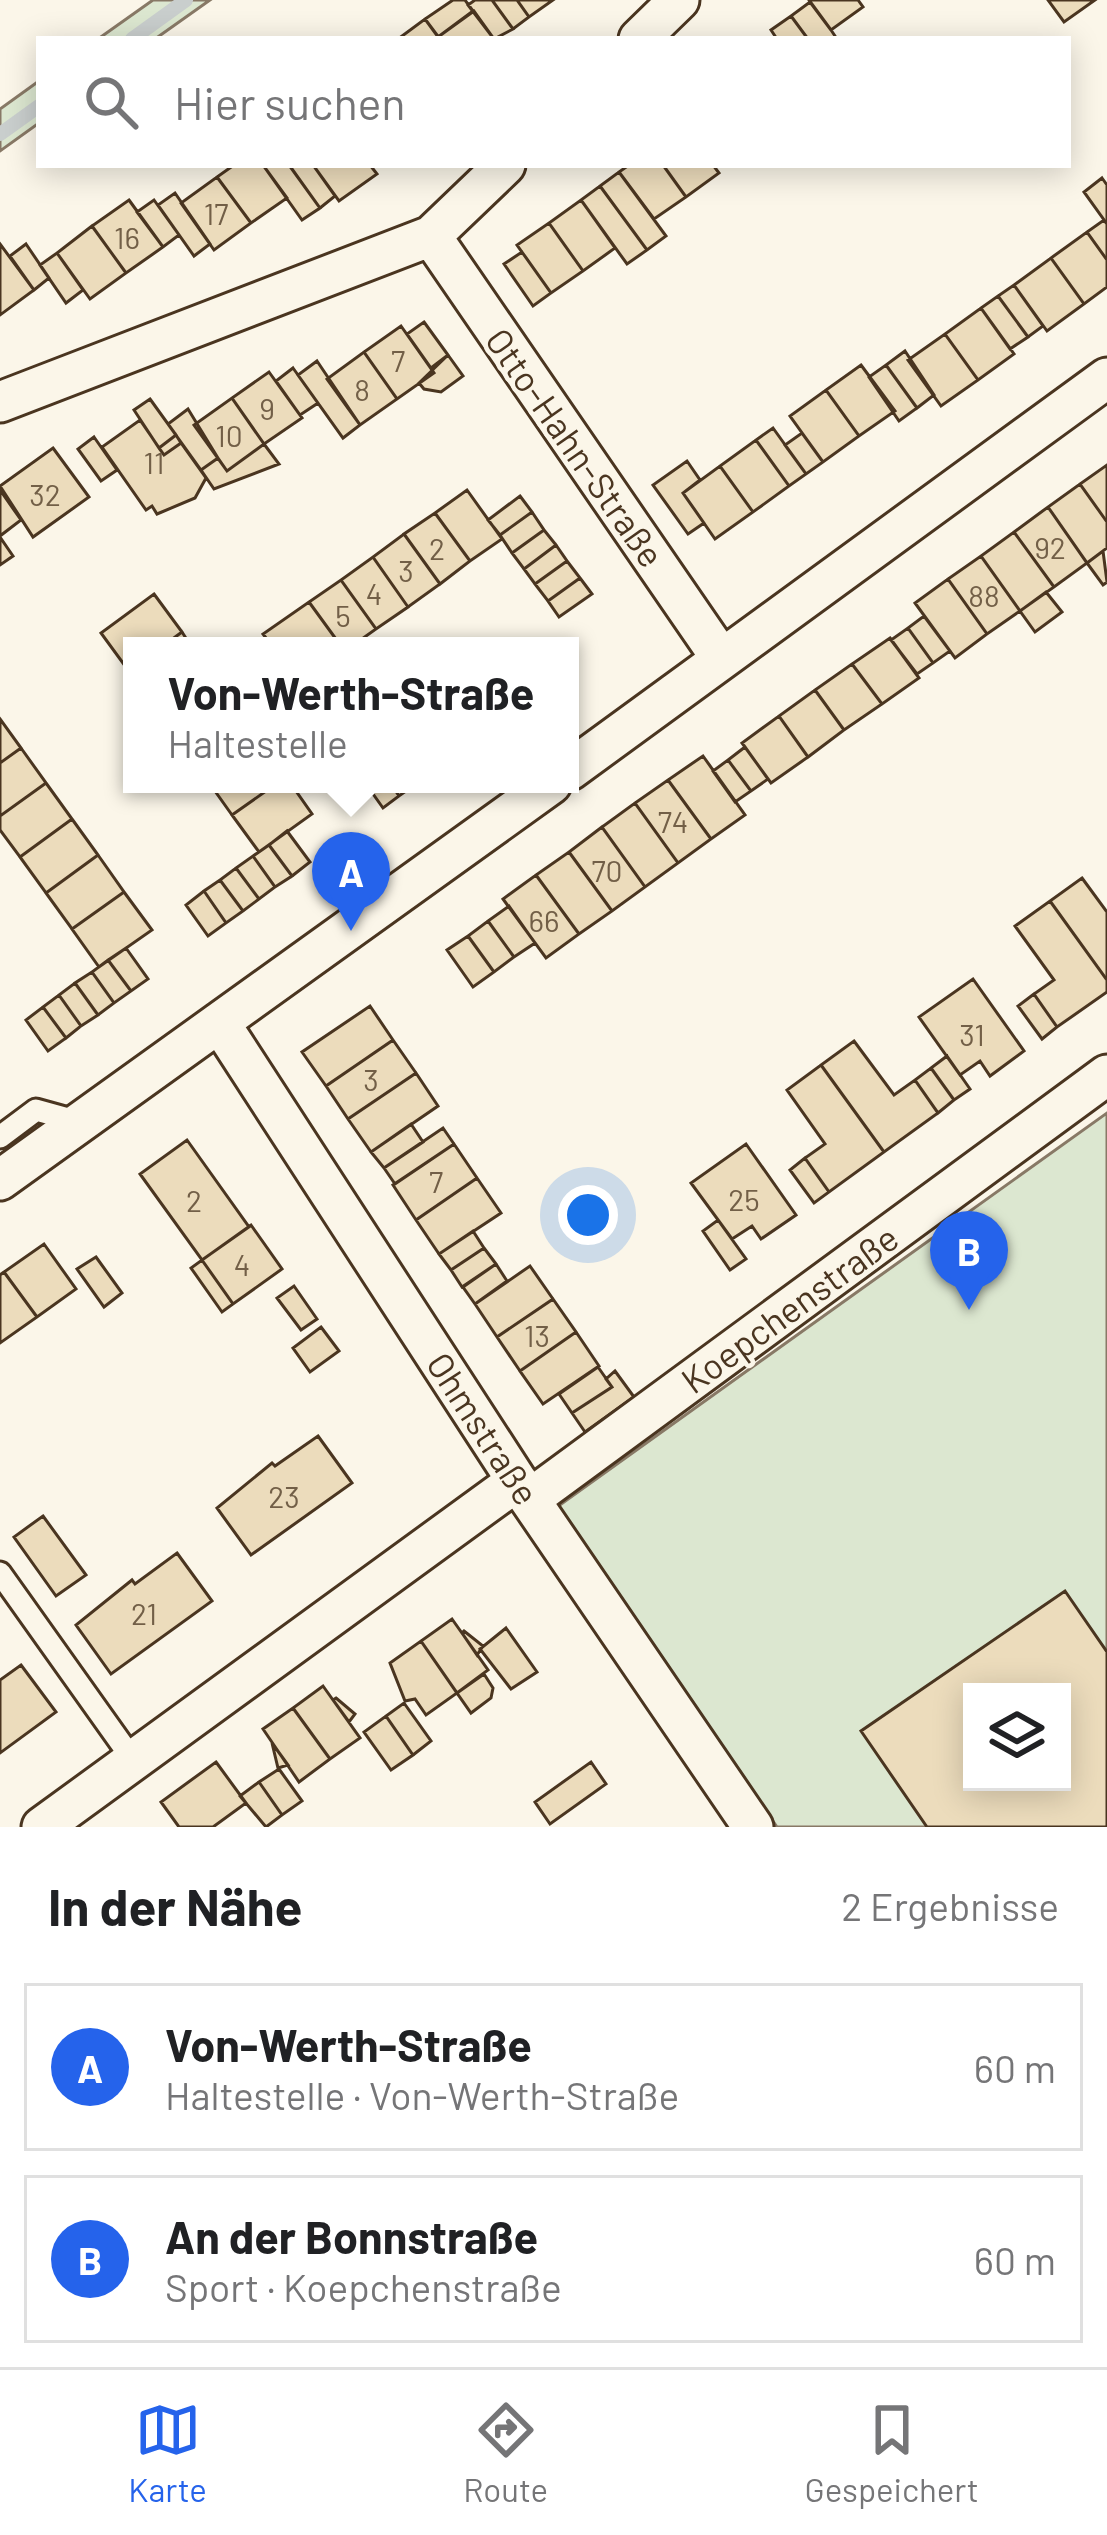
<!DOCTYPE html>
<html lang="de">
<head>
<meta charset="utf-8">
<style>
  body { margin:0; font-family:Barlow,sans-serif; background:#f2f2f2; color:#202124 }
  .controls { position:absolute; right:36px; bottom:36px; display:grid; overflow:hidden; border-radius:0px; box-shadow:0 6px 30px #0003 }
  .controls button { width:108px; height:108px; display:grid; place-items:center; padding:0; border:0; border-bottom:3px solid #e0e0e0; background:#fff; color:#202124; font:60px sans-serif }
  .you { position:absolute; left:588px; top:1215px; width:42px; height:42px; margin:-30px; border:9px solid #fff; border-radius:50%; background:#1a73e8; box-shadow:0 0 0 18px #1a73e833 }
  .badge { display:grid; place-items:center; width:78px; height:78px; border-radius:50%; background:#2563eb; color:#fff; font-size:39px; font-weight:700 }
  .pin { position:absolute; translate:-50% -99px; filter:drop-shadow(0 3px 6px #0008) }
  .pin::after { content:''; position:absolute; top:63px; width:42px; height:36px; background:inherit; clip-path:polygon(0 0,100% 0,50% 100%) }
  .popup { position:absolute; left:123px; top:637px; width:456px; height:156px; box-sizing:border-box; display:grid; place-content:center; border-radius:0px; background:#fff; filter:drop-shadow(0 3px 9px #0005); font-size:39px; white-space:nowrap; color:#757577 }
  .popup b { font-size:45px; color:#202124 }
  .popup::after { content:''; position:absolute; left:50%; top:100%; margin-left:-24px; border:24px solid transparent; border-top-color:#fff }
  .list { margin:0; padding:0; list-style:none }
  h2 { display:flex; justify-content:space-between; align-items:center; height:156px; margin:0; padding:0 48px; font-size:51px }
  h2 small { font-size:39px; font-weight:400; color:#757577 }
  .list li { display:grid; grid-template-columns:78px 1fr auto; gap:36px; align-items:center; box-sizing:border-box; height:168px; margin:0 24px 24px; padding:0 24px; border:3px solid #e0e0e0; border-radius:0px }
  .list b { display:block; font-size:45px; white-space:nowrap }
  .list p { margin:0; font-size:39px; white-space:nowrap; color:#757577 }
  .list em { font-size:39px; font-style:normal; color:#757577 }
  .icon { flex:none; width:66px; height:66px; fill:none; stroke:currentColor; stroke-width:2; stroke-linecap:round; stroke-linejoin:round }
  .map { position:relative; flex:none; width:1107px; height:1827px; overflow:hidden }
  .search { position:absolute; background:#fff; box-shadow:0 6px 30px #0003; left:36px; right:36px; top:36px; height:132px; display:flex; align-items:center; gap:30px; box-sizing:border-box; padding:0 42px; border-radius:0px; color:#757577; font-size:45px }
  .sheet { height:540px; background:#fff }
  nav { display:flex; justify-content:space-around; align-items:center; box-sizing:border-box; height:168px; border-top:3px solid #e0e0e0; background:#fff; font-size:33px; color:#757577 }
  nav a { display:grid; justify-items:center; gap:6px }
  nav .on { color:#2563eb }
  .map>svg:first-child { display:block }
  .green { fill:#dce7d0; stroke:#887966; stroke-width:3; fill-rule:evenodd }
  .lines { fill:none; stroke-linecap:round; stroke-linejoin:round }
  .stream { stroke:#c9cecd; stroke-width:14 }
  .building { fill:#ecdcbc; stroke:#4a3520; stroke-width:3; fill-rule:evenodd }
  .lane-casing { stroke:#4a3520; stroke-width:27 }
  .street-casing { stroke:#4a3520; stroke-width:45 }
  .lane { stroke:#fbf6e9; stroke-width:21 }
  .street { stroke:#fbf6e9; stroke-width:39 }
  .labels { text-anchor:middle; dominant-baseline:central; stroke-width:9; stroke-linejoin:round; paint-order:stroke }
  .number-label { font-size:30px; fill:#725f47 }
  .street-label { font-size:36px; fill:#4a3520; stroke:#fbf6e9 }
</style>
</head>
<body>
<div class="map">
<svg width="1107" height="1827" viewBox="0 0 1107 1827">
  <rect width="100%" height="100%" fill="#fbf6e9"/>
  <path class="green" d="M153,0h57l-55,39h-57z
    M39,81v42l-39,28v-42z
    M1107,1113v714h-330l-220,-320zM972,1692h90v90h-90z"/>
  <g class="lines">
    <path class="stream" d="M132,39l54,-39
      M0,134l39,-28"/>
  </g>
  <path class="building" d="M453,0h12l8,11 -35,26 -13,-18z
    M475,0h17l21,29 -19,10 -26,-34z
    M492,0h25l12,17 -16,12z
    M517,0h36l-24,17z
    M809,0h49l5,7 -32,23z
    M1048,0h47l-31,22z
    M810,2l21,28 6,9h-29l-17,-23z
    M474,11l20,28h-54l-2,-2z
    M791,16l17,23h-31l-6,-9z
    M425,19l15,20h-42z
    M234,165h29l24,33 -36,25 -34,-46z
    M263,165h26l31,43 -18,12z
    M313,165l22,31 -15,12 -30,-42z
    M313,165h57l7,9 -38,27z
    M629,165h34l23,32 -32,22 -35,-47z
    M663,165h50l6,8 -33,24z
    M619,172l47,64 -19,14 -47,-64z
    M217,177l34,46 -37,27 -33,-47z
    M1102,178l5,7v39l-23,-32z
    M600,186l47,64 -20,14 -46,-64z
    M175,193l35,51 -16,12 -36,-51z
    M129,200l34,47 -37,26 -34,-47z
    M154,200l25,35 -16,12 -26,-35z
    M581,200l34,48 -32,23 -34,-48z
    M1104,220l3,4v36l-20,-28z
    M549,223l34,48 -32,22 -34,-48z
    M92,226l34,47 -36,26 -33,-46z
    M1087,232l20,28v27l-23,17 -33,-46z
    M0,244l34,46 -34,25z
    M26,244l23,34 -15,12 -24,-34z
    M522,252l29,41 -18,13 -29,-42z
    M57,253l26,37 -17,13 -26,-38z
    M1051,258l33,46 -37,27 -33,-46z
    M1014,285l29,41 -15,11 -30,-41z
    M998,296l30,41 -18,12 -29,-41z
    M981,308l33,46 -36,26 -33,-46z
    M424,322l24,33 -17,13 -24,-34z
    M401,326l33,47 -37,26 -33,-47z
    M945,334l33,46 -37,26 -33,-46z
    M905,351l29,44 -17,13 -31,-43z
    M364,352l33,47 -37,26 -33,-46z
    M448,355l15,21 -22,16 -17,-3 -5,-6z
    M317,361l43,64 -17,13 -45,-63z
    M861,365l34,46 -36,25 -33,-46z
    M886,365l31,43 -18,13 -30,-44z
    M293,368l25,35 -18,12 -24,-34z
    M269,372l33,46 -38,26 -32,-46z
    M826,390l33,46 -36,26 -33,-46z
    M232,398l32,46 -37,27 -33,-46z
    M150,399l26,36 -17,13 -25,-38z
    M188,409l30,49 -17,12 -33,-46z
    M140,420l24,35 17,-12 25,35 -11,20 -38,16 -5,-8 -6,4 -44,-63z
    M773,428l33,46 -17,12 -33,-46z
    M802,433l21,29 -17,12 -21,-29z
    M176,435l5,8 -17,12 -5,-7z
    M94,437l23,33 -16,11 -23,-32z
    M756,440l33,46 -36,26 -33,-46z
    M264,444l15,20 -65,25 -13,-19 17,-12 9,13z
    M53,448l36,49 -56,40 -33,-51z
    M687,461l13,19 -17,13 21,30 -16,11 -35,-49z
    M1107,465v57l-27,-38z
    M720,466l33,46 -38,27 -32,-46z
    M1080,484l27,38v26l-20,15 -39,-56z
    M0,490l21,30 -21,16z
    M467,490l35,49 -32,22 -35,-48z
    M520,496l12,16 -32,23 -12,-15z
    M1048,507l39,56 -33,24 -40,-55z
    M532,512l12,18 -32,23 -12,-18z
    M435,513l35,48 -30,23 -36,-50z
    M544,530l12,15 -32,24 -12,-16z
    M1014,532l40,55 -34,24 -39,-55z
    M404,534l36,50 -32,23 -35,-50z
    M0,537l13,19 -13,9z
    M556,545l11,16 -32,23 -11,-15z
    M1103,551l4,31 -4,3 -16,-22z
    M981,556l39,55 -33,23 -39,-55z
    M373,557l35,50 -32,22 -35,-49z
    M567,561l13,17 -32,23 -13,-17z
    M580,578l12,16 -33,23 -11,-16z
    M948,579l39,55 -32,24 -40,-55z
    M341,580l35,49 -24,17h-11l-32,-44z
    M1046,592l16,20 -27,20 -15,-21z
    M154,594l28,38 -19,14h-31l-4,24 -27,-37z
    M309,602l32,44h-69l-9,-12z
    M924,616l26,35 -17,12 -25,-35z
    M908,628l25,35 -16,11 -26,-34z
    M182,632l9,14h-28z
    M890,638l29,40 -37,26 -30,-40z
    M852,664l30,40 -38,26 -29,-40z
    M815,690l29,40 -36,27 -29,-41z
    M779,716l29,41 -37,26 -29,-40z
    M0,719l21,29 -21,15z
    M745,747l23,32 -17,12 -23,-31z
    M21,748l25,35 -46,33v-53z
    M703,756l42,59 -34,24 -43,-59z
    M728,760l23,31 -16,11 -22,-31z
    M668,780l43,59 -33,24 -43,-60z
    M46,783l26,36 -52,38 -20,-27v-14z
    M210,784h66l-44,31z
    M276,784h15l21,30 -53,38 -27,-37z
    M366,784h25l8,12 -16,12z
    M391,784h25l-17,12z
    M635,803l43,60 -33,24 -43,-60z
    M72,819l26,36 -52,38 -26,-36z
    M602,827l43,60 -33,24 -43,-59z
    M287,831l23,31 -18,14 -23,-31z
    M269,845l23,31 -17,11 -22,-31z
    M569,852l43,59 -33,23 -43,-59z
    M98,855l26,37 -52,37 -26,-36z
    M253,856l22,31 -16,12 -23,-31z
    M236,868l23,31 -16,12 -23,-31z
    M536,875l43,59 -33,24 -43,-59z
    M1082,878l25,34v68l-57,-79z
    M220,880l23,31 -17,12 -22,-32z
    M204,891l22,32 -18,13 -22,-31z
    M124,892l28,38 -53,37 -27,-38z
    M1050,901l57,79v12l-50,35 -23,-33 20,-14 -39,-54z
    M509,906l26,37 -21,14 -26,-36z
    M488,921l26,36 -20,15 -26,-36z
    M468,936l26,36 -21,15 -26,-37z
    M126,948l22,31 -17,12 -23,-31z
    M108,960l23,31 -17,12 -22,-31z
    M92,972l22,31 -16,12 -23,-32z
    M973,979l51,72 -34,25 -10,-15 -20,14 -41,-58z
    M75,983l23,32 -17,11 -22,-31z
    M1034,994l23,33 -15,12 -24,-33z
    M59,995l22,31 -15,12 -23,-31z
    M370,1006l23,34 -67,46 -24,-34z
    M43,1007l23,31 -18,13 -22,-31z
    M393,1040l23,33 -68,46 -22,-33z
    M854,1041l40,54 21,-15 23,33 -54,39 -63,-87z
    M947,1056l23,33 -16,11 -23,-32z
    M821,1065l63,87 -55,40 -24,-34 20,-14 -38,-54z
    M931,1068l23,32 -16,13 -23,-33z
    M416,1073l22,33 -67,46 -23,-33z
    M411,1124l12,18 -39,26 -13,-16z
    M443,1128l11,16 -59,40 -11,-16z
    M187,1140l62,87 -47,33 -62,-86z
    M454,1144l23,34 -61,42 -23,-35z
    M746,1144l50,71 -35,24 -9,-13 -20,13 -41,-56z
    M805,1158l24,34 -15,11 -24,-33z
    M477,1178l24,35 -62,41 -23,-34z
    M718,1220l28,39 -16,11 -27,-39z
    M251,1225l31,44 -49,35 -31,-44z
    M473,1231l11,17 -33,22 -12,-16z
    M44,1244l32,45 -39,28 -33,-45z
    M484,1248l12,16 -34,23 -11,-17z
    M96,1257l26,36 -18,14 -27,-38z
    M202,1260l31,44 -11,8 -31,-44z
    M496,1264l11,17 -32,23 -12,-17z
    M530,1266l23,33 -56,38 -22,-33z
    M4,1272l33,45 -37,26v-68z
    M294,1286l23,33 -16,11 -24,-32z
    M553,1299l23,33 -56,39 -23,-34z
    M321,1327l18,24 -29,21 -17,-24z
    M576,1332l23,34 -56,38 -23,-33z
    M598,1367l14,20 -40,26 -13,-19z
    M615,1371l19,26 -49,35 -13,-19 40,-26 -6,-8z
    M318,1436l34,47 -101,72 -34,-47 55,-45 3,3z
    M43,1516l43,59 -30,21 -42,-59z
    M177,1553l35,48 -101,73 -35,-49 56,-45 3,4z
    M1065,1591l42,61v175h-180l-66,-96zM972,1692h90v90h-90z
    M452,1619l36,51 -31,23 -36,-52z
    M506,1628l31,44 -26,17 -31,-40z
    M464,1631l19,15 -6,9 -15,-22z
    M421,1641l36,52 -31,22 -11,-16 -10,2 -15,-38z
    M21,1665l35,47 -56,41v-73z
    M484,1674l9,14 -2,10 -20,15 -14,-20z
    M323,1686l37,52 -30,21 -37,-51z
    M336,1698l19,16 -6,8 -16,-22z
    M404,1703l27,38 -18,14 -27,-39z
    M293,1708l37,51 -31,23 -36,-53z
    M386,1716l27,39 -22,15 -27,-38z
    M272,1743l16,22 -10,3z
    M216,1762l30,41 -33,24h-34l-18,-25z
    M591,1762l15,22 -56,40 -15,-22z
    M279,1769l23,32 -20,14 -23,-33z
    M259,1782l23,33 -16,12 -26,-31z"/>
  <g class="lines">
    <g class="lane-casing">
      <path id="lane" d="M0,1137l36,-27 47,13
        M0,1573l133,187"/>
    </g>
    <g class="street-casing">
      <path id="street" d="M639,39l40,-39
        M431,236l290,422
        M0,402l431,-166 74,-71
        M570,770l537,-392
        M221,1025l296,456 236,346
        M0,1180l551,-396
        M530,1499l577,-424
        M42,1827l475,-346"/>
    </g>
    <use href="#lane" class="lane"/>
    <use href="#street" class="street"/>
  </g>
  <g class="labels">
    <g class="number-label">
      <text x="216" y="213">17</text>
      <text x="127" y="237">16</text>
      <text x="398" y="360">7</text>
      <text x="362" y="389">8</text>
      <text x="267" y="408">9</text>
      <text x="229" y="435">10</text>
      <text x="154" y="462">11</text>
      <text x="45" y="494">32</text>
      <text x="1050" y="547">92</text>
      <text x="437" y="548">2</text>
      <text x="406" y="570">3</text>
      <text x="374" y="593">4</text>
      <text x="984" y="595">88</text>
      <text x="343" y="615">5</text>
      <text x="673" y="821">74</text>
      <text x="607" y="870">70</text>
      <text x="544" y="920">66</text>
      <text x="972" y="1034">31</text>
      <text x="371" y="1079">3</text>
      <text x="436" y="1181">7</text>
      <text x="744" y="1199">25</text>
      <text x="194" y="1200">2</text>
      <text x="242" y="1264">4</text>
      <text x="537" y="1335">13</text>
      <text x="284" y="1496">23</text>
      <text x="144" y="1613">21</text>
    </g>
    <g class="street-label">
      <text transform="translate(576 447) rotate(55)">Otto-Hahn-Straße</text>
      <text transform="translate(789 1308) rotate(-36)">Koepchenstraße</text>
      <text transform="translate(484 1428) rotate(57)">Ohmstraße</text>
    </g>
  </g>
</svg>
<div class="controls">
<button><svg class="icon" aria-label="layers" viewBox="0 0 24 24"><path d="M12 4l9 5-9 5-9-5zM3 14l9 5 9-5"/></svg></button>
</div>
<div class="you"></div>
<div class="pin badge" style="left:351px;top:931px">A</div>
<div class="popup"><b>Von-Werth-Straße</b>Haltestelle</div>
<div class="pin badge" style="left:969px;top:1310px">B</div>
<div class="search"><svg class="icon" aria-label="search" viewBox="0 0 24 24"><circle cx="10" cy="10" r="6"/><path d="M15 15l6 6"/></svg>Hier suchen</div>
</div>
<section class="sheet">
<h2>In der Nähe<small>2 Ergebnisse</small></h2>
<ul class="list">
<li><span class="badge">A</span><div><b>Von-Werth-Straße</b><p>Haltestelle · Von-Werth-Straße</p></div><em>60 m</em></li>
<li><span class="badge">B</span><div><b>An der Bonnstraße</b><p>Sport · Koepchenstraße</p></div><em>60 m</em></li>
</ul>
</section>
<nav>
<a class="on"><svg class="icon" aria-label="map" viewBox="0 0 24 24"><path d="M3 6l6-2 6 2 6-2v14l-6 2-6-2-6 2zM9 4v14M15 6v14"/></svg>Karte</a>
<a><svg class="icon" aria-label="directions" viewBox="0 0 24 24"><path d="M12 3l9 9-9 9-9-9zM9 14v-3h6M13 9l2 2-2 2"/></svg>Route</a>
<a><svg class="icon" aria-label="saved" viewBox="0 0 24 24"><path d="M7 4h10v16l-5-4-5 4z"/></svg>Gespeichert</a>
</nav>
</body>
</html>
